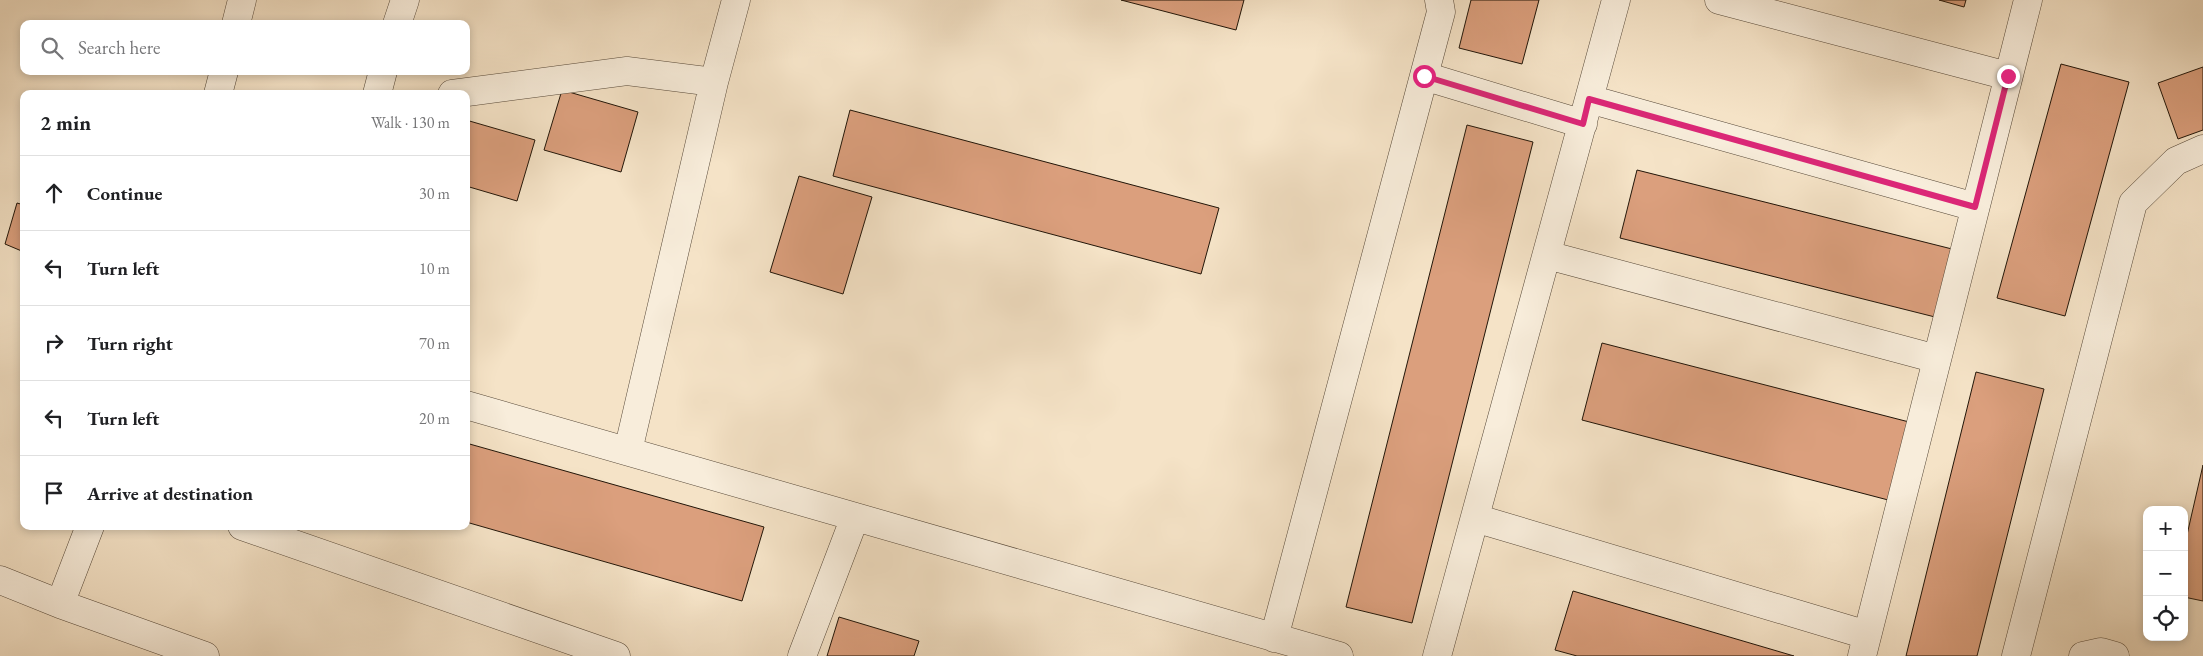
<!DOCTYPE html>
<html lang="en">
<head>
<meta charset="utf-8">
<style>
  body { margin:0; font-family:"EB Garamond",serif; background:#f2f2f2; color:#202124 }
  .controls { position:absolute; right:15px; bottom:15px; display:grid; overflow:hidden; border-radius:10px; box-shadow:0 2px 8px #0003 }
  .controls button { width:45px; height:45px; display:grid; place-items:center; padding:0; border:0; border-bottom:1px solid #e0e0e0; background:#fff; color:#202124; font:25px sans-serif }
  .stop { position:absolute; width:15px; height:15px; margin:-11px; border:4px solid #db2777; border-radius:50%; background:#fff }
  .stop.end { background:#db2777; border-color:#fff; box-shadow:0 1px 5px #0008 }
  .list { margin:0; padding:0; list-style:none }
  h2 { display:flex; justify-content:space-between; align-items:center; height:65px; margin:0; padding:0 20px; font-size:21px }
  h2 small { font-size:16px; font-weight:400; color:#757577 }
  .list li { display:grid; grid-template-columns:32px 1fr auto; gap:15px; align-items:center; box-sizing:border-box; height:75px; padding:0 20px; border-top:1px solid #e0e0e0 }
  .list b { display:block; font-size:19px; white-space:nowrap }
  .list em { font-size:16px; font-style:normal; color:#757577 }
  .icon { flex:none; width:28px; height:28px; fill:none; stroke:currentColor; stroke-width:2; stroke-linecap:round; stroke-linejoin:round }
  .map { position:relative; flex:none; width:2203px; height:656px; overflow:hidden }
  .search { position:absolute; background:#fff; box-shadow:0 2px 8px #0003; left:20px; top:20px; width:450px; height:55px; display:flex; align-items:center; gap:12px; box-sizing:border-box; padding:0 18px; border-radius:10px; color:#757577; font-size:19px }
  .panel { position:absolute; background:#fff; box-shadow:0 2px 8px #0003; left:20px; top:90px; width:450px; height:440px; border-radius:10px }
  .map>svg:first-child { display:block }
  .building { fill:#db9f7d; stroke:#211508 }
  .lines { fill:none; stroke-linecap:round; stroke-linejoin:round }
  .minor-casing { stroke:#564838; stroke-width:29 }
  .minor { stroke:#f8eddb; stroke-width:28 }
  .route { stroke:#db2777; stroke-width:6 }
</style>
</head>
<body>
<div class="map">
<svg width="2203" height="656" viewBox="0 0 2203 656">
  <rect width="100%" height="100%" fill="#f5e3c7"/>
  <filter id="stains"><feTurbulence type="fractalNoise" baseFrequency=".004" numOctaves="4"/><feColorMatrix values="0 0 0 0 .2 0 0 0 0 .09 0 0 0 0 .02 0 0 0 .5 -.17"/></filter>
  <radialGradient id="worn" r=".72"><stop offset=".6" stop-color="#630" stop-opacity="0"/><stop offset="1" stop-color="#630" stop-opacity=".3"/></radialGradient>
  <path class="building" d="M1121,0h123l-8,30z
    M1471,0h68l-17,64 -63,-16z
    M1939,0h27l-2,7z
    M2061,64l68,18 -64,234 -68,-18z
    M2203,67v63l-25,9 -20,-56z
    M562,90l76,22 -17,60 -77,-22z
    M850,110l369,98 -18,66 -368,-98z
    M466,120l69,20 -18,61 -51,-15z
    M1467,125l66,17 -121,481 -66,-16z
    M1637,170l319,80 -17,68 -319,-80z
    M799,176l73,21 -29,97 -73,-22z
    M17,203l7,2v47l-19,-8z
    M1602,343l311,80 -21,78 -310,-81z
    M1976,372l68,17 -67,267h-71z
    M466,443l298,84 -22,74 -276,-79z
    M2203,465v136l-19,-4v-49z
    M1573,591l221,65h-217l-22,-6z
    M839,617l80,24 -5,15h-87z"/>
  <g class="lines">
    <g class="minor-casing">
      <path id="minor" d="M1719,0l289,76
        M236,24l6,-24
        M397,24l8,-24
        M1424,76l159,48
        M218,94l6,-23
        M377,94l6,-23
        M452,94l175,-23 87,11 22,-82
        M1589,99l386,108
        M1547,255l390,104
        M466,405l873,251
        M628,451l86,-369
        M1475,518l392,117
        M242,526l374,130
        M0,580l60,24 30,-78
        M60,604l145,52
        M1274,638l167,-626 -2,-12
        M802,656l53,-139
        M1437,656l179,-656
        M1862,656l166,-656
        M2016,656l117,-453 43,-42 27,-12
        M2083,656l18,-4 14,4"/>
    </g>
    <use href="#minor" class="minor"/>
  </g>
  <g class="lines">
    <path class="route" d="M1424,76l159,48 6,-25 386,108 33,-131"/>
  </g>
  <rect width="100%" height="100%" filter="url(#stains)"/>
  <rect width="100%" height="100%" fill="url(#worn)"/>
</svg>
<div class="controls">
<button>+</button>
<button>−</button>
<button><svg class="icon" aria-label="locate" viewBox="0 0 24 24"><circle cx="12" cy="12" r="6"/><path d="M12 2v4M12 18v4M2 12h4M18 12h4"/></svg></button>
</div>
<div class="stop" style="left:1424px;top:76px"></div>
<div class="stop end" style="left:2008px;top:76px"></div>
<div class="search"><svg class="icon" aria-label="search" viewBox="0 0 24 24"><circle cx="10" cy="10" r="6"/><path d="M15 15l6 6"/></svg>Search here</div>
<section class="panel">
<h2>2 min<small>Walk · 130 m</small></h2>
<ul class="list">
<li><svg class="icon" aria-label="ahead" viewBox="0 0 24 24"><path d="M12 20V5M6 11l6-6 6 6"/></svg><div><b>Continue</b></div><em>30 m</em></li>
<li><svg class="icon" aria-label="left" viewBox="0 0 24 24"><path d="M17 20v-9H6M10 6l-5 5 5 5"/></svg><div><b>Turn left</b></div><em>10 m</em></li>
<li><svg class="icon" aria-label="right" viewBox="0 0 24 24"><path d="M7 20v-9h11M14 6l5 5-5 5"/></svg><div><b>Turn right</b></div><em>70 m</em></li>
<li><svg class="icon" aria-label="left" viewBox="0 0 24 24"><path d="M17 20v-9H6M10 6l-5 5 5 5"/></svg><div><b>Turn left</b></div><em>20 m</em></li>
<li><svg class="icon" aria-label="arrive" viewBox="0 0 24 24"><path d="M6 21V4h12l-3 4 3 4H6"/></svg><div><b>Arrive at destination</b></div></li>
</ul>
</section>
</div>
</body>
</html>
